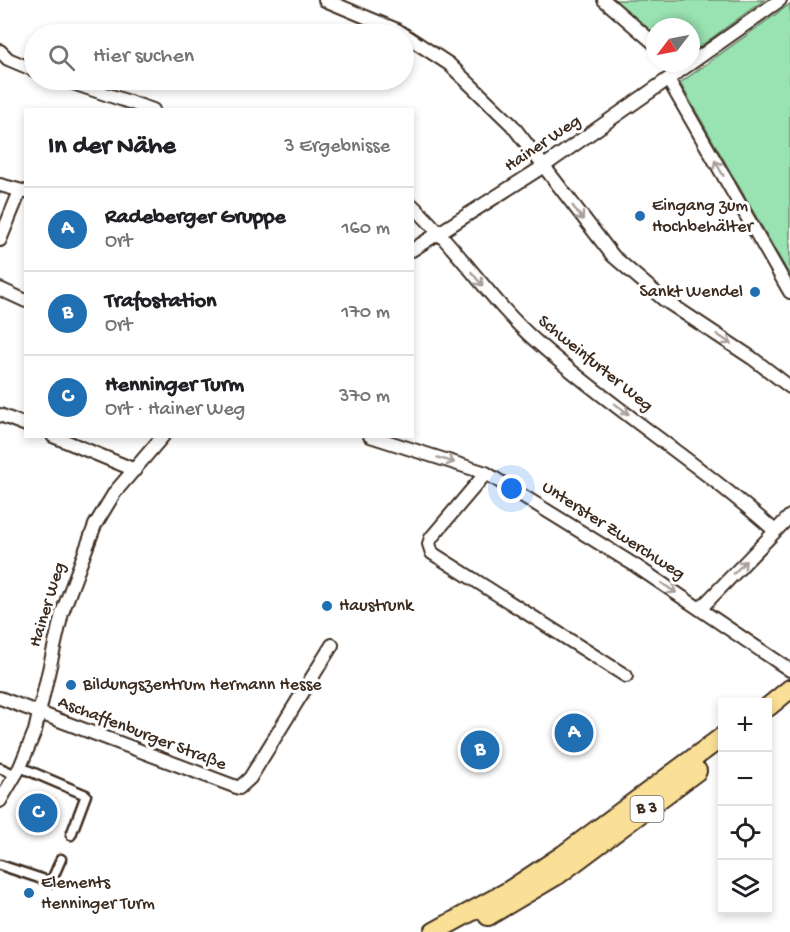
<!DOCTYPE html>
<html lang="de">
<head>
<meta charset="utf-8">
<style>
  body { margin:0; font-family:"Gochi Hand",sans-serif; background:#f6f6f6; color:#202124 }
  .controls { position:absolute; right:18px; bottom:18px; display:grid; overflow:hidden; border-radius:0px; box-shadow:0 3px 9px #0003 }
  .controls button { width:54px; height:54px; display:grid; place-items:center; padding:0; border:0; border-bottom:2px solid #e0e0e0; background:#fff; color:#202124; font:30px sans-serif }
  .compass { position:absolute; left:646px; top:18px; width:54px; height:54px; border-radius:50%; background:#fff; box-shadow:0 3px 9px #0003; rotate:238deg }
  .you { position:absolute; left:512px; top:489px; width:21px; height:21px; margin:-15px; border:4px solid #fff; border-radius:50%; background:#1a73e8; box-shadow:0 0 0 9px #1a73e833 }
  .badge { display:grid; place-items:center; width:39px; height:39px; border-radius:50%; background:#1f6fb2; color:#fff; font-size:20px; font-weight:700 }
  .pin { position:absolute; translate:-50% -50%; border:3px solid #fff; box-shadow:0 2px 6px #0006 }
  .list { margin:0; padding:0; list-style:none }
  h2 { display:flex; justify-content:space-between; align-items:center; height:78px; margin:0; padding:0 24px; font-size:26px }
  h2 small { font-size:20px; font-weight:400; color:#757577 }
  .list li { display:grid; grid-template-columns:39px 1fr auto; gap:18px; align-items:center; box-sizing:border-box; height:84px; padding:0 24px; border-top:2px solid #e0e0e0 }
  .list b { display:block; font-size:22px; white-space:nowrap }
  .list p { margin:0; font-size:20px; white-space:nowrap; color:#757577 }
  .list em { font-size:20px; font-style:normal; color:#757577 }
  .icon { flex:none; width:33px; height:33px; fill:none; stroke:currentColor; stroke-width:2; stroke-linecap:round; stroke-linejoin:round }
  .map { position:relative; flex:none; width:790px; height:932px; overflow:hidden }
  .search { position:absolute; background:#fff; box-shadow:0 3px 9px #0003; left:24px; top:24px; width:390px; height:66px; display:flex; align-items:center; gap:15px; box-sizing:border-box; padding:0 21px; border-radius:33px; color:#757577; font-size:22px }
  .panel { position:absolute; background:#fff; box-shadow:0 3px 9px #0003; left:24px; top:108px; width:390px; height:330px; border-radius:0px }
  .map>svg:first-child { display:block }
  .green { fill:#99e3b2; stroke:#6a8668; stroke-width:1.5 }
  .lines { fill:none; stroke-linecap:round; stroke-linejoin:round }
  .pedestrian-casing { stroke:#3b2a1e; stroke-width:13 }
  .minor-casing { stroke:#3b2a1e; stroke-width:16 }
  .primary-casing { stroke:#3b2a1e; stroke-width:22 }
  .pedestrian { stroke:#fff; stroke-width:8 }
  .minor { stroke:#fff; stroke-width:12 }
  .primary { stroke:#fadf96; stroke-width:18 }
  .oneway { stroke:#a79f9a }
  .poi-dot { fill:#1f6fb2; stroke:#fff; stroke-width:2 }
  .labels { text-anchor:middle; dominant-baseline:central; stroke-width:6; stroke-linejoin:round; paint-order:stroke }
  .shield { fill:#fff; stroke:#766a62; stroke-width:1.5 }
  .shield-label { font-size:16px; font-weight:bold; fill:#3b2a1e }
  .street-label { font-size:18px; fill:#3b2a1e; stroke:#fff }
  .poi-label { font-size:18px; fill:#3b2a1e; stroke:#fff; text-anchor:start }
</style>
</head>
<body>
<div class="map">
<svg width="790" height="932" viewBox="0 0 790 932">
  <rect width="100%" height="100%" fill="#fff"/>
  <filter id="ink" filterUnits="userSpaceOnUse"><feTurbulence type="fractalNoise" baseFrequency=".0167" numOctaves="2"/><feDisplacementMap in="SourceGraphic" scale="12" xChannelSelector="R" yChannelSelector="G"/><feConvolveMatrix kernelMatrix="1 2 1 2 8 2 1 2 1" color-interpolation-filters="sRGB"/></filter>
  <g filter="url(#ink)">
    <path class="green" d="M609,0h155l-73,53v-26h-36v10z
      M790,4v272l-110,-193z"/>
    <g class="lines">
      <g class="pedestrian-casing">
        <path id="pedestrian" d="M20,767l66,28 -15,40
          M0,768l16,7
          M0,865l51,17 10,-23"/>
      </g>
      <g class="minor-casing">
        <path id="minor" d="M325,0l72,30 52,34 63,61 101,131 50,43 89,59 38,29
          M604,0l51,44
          M0,51l8,8 26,11
          M691,63l89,-63
          M668,79l122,213
          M64,80l89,30
          M0,185l26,7
          M412,205c46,43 79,97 126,138 76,67 162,121 237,188
          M0,240l20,-49
          M412,250l132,-84 147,-103
          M0,289l26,12
          M0,415l26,10
          M53,436l82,34
          M370,436l116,37 150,93 154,104
          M486,473l-55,65 -2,6 3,9 194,123
          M700,609l90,-93
          M0,698l239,90 11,-10 82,-133
          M0,801l20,-34 15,-36 27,-118 33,-88 20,-33 48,-56"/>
      </g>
      <g class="primary-casing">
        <path id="primary" d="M768,707l22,-18
          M488,916l71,-42 138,-103
          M434,932l73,-40 56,-37 159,-118"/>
      </g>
      <use href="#pedestrian" class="pedestrian"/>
      <use href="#minor" class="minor"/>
      <use href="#primary" class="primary"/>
    </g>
    <defs><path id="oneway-shaft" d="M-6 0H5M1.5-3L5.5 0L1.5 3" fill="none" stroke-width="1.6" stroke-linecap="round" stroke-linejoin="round" transform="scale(1.5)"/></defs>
    <g class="oneway">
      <use href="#oneway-shaft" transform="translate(719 168) rotate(-120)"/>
      <use href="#oneway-shaft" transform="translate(578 213) rotate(53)"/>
      <use href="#oneway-shaft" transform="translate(477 279) rotate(51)"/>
      <use href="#oneway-shaft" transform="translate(724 339) rotate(34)"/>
      <use href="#oneway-shaft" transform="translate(622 409) rotate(37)"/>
      <use href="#oneway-shaft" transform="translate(446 460) rotate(17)"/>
      <use href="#oneway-shaft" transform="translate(740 567) rotate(-46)"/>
      <use href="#oneway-shaft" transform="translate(669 588) rotate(34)"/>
    </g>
  </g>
  <g class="poi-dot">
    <circle cx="640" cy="216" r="6"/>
    <circle cx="755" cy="292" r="6"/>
    <circle cx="327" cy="606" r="6"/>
    <circle cx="71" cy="685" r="6"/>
    <circle cx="29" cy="893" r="6"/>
  </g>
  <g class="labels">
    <rect class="shield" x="630.5" y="796" width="33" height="26" rx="4.5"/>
    <g class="shield-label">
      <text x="647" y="809">B 3</text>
    </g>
    <g class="street-label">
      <text transform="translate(543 144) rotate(-34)">Hainer Weg</text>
      <text transform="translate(595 364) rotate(39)">Schweinfurter Weg</text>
      <text transform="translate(613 531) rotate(33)">Unterster Zwerchweg</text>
      <text transform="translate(48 605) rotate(-73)">Hainer Weg</text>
      <text transform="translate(142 734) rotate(21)">Aschaffenburger Straße</text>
    </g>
    <g class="poi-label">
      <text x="652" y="206">Eingang zum<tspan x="652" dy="21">Hochbehälter</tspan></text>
      <text x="743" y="292" text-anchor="end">Sankt Wendel</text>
      <text x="339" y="606">Haustrunk</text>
      <text x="83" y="685">Bildungszentrum Hermann Hesse</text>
      <text x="41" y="883">Elements<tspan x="41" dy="21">Henninger Turm</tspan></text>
    </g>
  </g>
</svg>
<div class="controls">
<button>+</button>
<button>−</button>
<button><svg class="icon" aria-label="locate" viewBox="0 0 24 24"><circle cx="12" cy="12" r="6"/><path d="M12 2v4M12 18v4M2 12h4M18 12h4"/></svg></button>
<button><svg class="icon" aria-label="layers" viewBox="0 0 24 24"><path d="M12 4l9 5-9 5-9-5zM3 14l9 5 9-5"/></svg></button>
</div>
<svg class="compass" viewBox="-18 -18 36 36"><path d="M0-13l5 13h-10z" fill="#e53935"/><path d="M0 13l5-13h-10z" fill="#757577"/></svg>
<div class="you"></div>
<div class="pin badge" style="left:574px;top:733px">A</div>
<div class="pin badge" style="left:480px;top:750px">B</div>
<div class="pin badge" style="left:38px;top:813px">C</div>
<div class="search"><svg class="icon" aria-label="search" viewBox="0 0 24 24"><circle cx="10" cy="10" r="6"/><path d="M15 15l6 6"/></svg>Hier suchen</div>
<section class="panel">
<h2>In der Nähe<small>3 Ergebnisse</small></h2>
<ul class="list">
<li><span class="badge">A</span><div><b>Radeberger Gruppe</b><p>Ort</p></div><em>160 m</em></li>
<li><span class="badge">B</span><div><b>Trafostation</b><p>Ort</p></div><em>170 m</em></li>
<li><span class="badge">C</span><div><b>Henninger Turm</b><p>Ort · Hainer Weg</p></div><em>370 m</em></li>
</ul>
</section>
</div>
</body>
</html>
